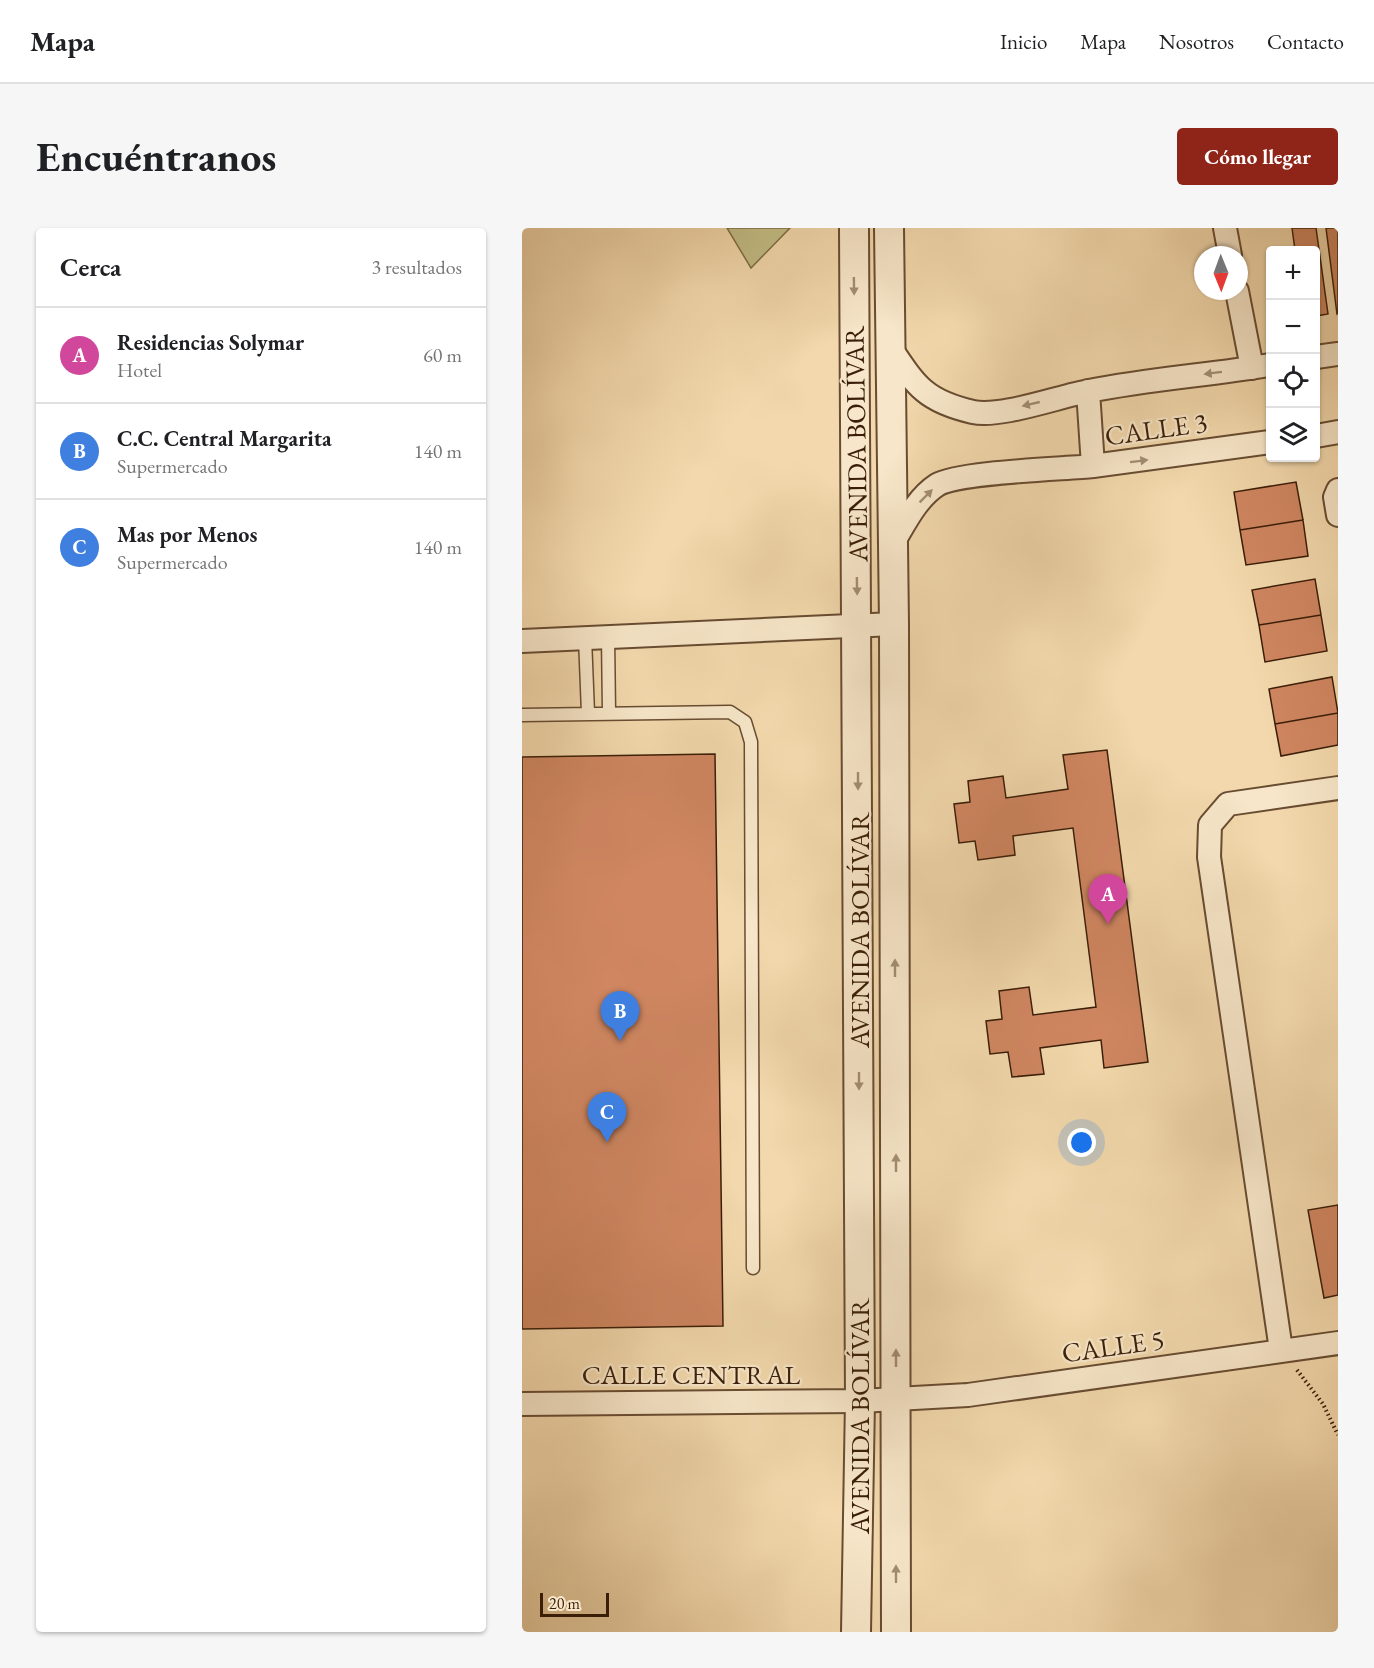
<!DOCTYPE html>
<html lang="es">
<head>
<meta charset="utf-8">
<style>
  body { margin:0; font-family:"EB Garamond",serif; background:#f6f6f6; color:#202124 }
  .controls { position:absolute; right:18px; top:18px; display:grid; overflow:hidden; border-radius:6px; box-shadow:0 2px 4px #0004 }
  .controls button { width:54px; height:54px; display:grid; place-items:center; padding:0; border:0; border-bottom:2px solid #e0e0e0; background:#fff; color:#202124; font:30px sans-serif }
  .compass { position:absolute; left:672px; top:18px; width:54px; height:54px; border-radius:50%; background:#fff; box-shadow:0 2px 4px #0004; rotate:179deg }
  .scale { position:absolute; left:18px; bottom:15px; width:69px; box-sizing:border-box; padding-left:6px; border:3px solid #3a1e08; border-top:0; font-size:16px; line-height:21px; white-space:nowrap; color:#3a1e08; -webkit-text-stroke:4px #f7e6c9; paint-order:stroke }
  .you { position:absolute; left:560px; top:915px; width:21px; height:21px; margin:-15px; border:4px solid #fff; border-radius:50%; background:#1a73e8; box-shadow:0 0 0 9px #1a73e833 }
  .badge { display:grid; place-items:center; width:39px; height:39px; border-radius:50%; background:#8f2418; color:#fff; font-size:20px; font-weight:700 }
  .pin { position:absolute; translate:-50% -50px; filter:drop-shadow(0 2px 3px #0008) }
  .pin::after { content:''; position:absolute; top:32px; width:21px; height:18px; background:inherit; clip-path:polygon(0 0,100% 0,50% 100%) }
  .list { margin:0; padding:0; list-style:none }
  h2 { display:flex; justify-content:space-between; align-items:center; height:78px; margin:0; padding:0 24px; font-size:26px }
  h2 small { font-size:20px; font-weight:400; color:#757577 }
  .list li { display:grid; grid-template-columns:39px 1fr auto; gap:18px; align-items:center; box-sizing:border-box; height:96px; padding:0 24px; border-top:2px solid #e0e0e0 }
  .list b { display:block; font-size:22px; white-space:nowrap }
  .list p { margin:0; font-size:20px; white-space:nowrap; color:#757577 }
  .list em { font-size:20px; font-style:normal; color:#757577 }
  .icon { flex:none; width:33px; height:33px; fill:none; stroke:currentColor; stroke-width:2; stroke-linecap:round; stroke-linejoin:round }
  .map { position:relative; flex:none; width:816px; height:1404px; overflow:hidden; border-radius:6px }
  header { display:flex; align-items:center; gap:36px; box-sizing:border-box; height:84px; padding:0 30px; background:#fff; border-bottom:2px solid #e0e0e0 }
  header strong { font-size:28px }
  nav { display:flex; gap:33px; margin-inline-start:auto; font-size:21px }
  .intro { display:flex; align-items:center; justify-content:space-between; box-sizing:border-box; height:144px; padding:0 36px }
  h1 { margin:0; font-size:42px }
  .button { padding:15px 27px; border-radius:6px; background:#8f2418; color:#fff; font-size:21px; font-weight:700 }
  main { display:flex; gap:36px; padding:0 36px }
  aside { flex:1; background:#fff; border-radius:6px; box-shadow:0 2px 4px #0004 }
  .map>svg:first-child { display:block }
  .green { fill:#c2bc84; stroke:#7e6d46; stroke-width:1.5 }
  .building { fill:#cf8661; stroke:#3a1e08; stroke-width:1.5 }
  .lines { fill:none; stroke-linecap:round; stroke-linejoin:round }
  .service-casing { stroke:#684c31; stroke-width:15 }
  .minor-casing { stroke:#684c31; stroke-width:26 }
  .tertiary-casing { stroke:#684c31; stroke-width:32 }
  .path { stroke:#3a1e08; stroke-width:4; stroke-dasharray:1.5 3; stroke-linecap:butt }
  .service { stroke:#f7e6c9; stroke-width:12 }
  .minor { stroke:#f7e6c9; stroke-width:22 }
  .tertiary { stroke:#f7e6c9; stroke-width:28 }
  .oneway { fill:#a28c72 }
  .labels { text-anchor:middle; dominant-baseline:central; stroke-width:4.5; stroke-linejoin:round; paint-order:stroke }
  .street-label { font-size:27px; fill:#3a1e08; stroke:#f7e6c9 }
</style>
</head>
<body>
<header>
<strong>Mapa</strong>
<nav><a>Inicio</a><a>Mapa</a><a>Nosotros</a><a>Contacto</a></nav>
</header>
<div class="intro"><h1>Encuéntranos</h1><a class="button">Cómo llegar</a></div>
<main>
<aside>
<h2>Cerca<small>3 resultados</small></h2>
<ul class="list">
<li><span class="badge" style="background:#d1479c">A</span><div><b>Residencias Solymar</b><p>Hotel</p></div><em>60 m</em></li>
<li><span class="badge" style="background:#3f7fe0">B</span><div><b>C.C. Central Margarita</b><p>Supermercado</p></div><em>140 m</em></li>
<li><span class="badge" style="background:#3f7fe0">C</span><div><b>Mas por Menos</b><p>Supermercado</p></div><em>140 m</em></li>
</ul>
</aside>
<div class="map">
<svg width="816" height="1404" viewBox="0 0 816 1404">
  <rect width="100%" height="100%" fill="#f2d8ac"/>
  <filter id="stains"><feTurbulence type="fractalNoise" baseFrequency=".00333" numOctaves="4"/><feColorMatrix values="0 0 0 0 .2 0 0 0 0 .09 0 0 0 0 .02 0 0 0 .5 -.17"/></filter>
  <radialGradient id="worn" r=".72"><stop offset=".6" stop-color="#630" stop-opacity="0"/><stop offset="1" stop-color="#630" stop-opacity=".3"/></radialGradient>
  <path class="green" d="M205,0h63l-39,40z"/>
  <path class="building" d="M770,0h24l12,86 -12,2v-66h-21z
    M804,0h12v85l-1,1z
    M774,254l7,38 -63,10 -6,-38z
    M781,292l5,36 -62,9 -6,-35z
    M793,351l6,36 -62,10 -7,-35z
    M799,387l6,36 -62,11 -6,-37z
    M810,449l6,36 -63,11 -6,-35z
    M816,485v32l-57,11 -6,-32z
    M585,522l41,312 -44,6 -3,-28 -61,8 4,26 -32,3 -4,-25 -18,2 -4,-33 16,-2 -3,-28 30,-4 4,28 63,-8 -23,-179 -60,8 2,19 -37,5 -3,-19 -16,2 -5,-39 16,-2 -2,-21 35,-5 3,22 62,-9 -5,-34z
    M193,526l8,572 -201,3v-572z
    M816,977v90l-14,3 -16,-88z"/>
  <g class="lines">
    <g class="service-casing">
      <path id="service" d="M86,409l1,76
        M63,410l3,75
        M0,487l208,-3 15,10 6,20 2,526"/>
    </g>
    <g class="minor-casing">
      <path id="minor" d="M703,0l5,27
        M715,63l15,77
        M368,119c26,39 35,54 83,65 28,6 87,-16 116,-21 60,-12 121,-16 181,-26
        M794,129l22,-3
        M566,163l5,75 177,-24
        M794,208l22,-4
        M816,262l-3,7 3,18
        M371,315c12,-20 24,-45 44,-58 21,-13 126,-16 156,-19
        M0,413l372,-17
        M759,1122l-72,-493 1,-32 18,-21 110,-16
        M0,1176l338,-3 108,-6 370,-52"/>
    </g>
    <g class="tertiary-casing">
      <path id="tertiary" d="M332,0l6,1173 -4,231
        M367,0l5,396 2,1008"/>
    </g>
    <path class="path" d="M775,1142l26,34 15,31"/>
    <use href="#service" class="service"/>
    <use href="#minor" class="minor"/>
    <use href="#tertiary" class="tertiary"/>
  </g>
  <defs><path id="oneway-solid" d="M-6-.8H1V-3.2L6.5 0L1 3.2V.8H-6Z" transform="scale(1.5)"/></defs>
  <g class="oneway">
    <use href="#oneway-solid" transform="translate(332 58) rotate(89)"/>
    <use href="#oneway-solid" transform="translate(691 145) rotate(173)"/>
    <use href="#oneway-solid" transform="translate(509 176) rotate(167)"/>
    <use href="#oneway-solid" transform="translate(617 233) rotate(-7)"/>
    <use href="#oneway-solid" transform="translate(404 268) rotate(-45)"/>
    <use href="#oneway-solid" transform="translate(335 358) rotate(89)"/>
    <use href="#oneway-solid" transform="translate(336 553) rotate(90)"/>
    <use href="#oneway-solid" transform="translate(373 740) rotate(-90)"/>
    <use href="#oneway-solid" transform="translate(337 853) rotate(90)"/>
    <use href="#oneway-solid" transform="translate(374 935) rotate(-90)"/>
    <use href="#oneway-solid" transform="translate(374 1130) rotate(-90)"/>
    <use href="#oneway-solid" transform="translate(374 1346) rotate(-90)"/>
  </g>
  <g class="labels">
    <g class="street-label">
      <text transform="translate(634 201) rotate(-8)">CALLE 3</text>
      <text transform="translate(334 216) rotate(-91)">AVENIDA BOLÍVAR</text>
      <text transform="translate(337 702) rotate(-90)">AVENIDA BOLÍVAR</text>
      <text transform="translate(591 1118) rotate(-8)">CALLE 5</text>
      <text x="169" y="1146">CALLE CENTRAL</text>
      <text transform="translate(337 1188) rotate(-90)">AVENIDA BOLÍVAR</text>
    </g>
  </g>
  <rect width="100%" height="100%" filter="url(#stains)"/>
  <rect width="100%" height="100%" fill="url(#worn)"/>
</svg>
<div class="controls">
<button>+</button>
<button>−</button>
<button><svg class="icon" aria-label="locate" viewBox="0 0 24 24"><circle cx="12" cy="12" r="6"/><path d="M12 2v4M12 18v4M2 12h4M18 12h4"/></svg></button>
<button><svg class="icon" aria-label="layers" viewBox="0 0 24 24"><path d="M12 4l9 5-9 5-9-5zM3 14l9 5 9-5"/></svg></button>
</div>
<svg class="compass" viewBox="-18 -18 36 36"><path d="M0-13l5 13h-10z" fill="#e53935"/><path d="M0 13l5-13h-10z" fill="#757577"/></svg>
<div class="scale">20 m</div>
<div class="you"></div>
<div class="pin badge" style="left:586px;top:696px;background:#d1479c">A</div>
<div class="pin badge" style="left:98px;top:813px;background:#3f7fe0">B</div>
<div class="pin badge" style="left:85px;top:914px;background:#3f7fe0">C</div>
</div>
</main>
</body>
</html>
